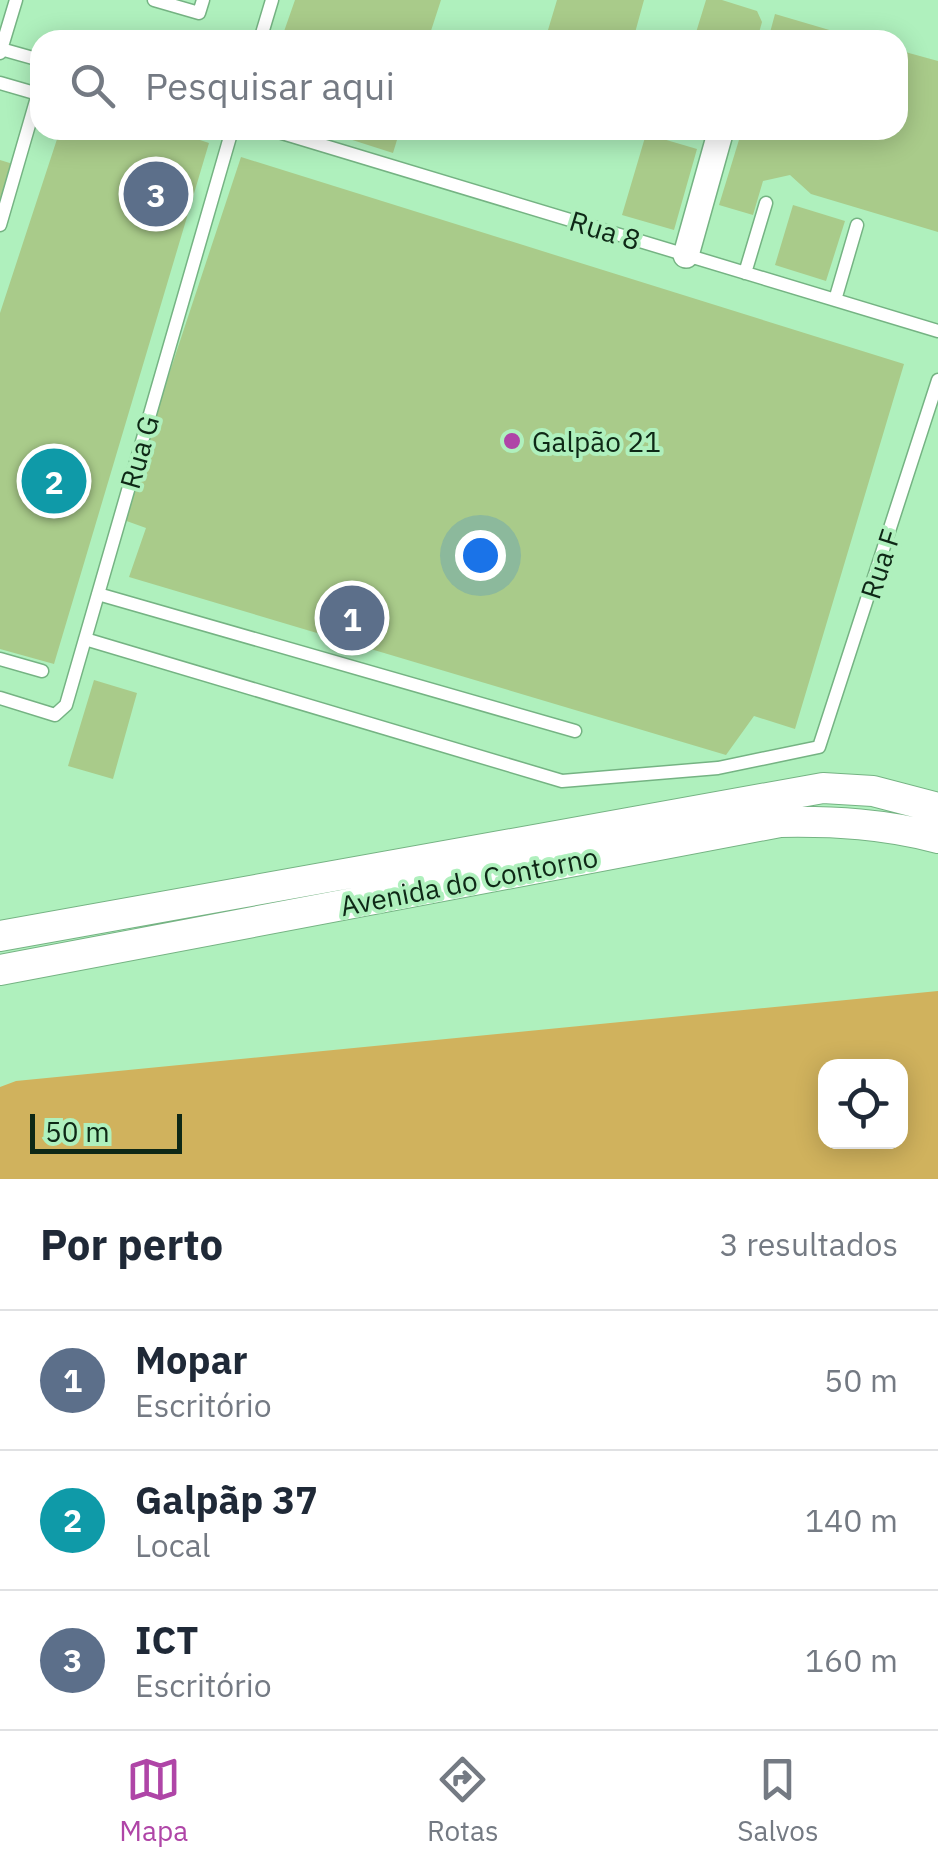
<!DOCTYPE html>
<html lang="pt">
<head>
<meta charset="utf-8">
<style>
  body { margin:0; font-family:"IBM Plex Sans",sans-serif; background:#f6f6f7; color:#1f2937 }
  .controls { position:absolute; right:30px; bottom:30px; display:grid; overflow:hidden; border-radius:20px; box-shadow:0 5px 25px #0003 }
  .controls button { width:90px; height:90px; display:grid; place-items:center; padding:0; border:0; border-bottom:2px solid #e0e1e3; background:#fff; color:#1f2937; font:50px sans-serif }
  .scale { position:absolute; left:30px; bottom:25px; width:152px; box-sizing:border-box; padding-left:10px; border:5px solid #0e2816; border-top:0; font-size:28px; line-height:35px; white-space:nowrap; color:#0e2816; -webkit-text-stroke:8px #aff0bd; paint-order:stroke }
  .you { position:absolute; left:480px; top:555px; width:35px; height:35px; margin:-25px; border:8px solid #fff; border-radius:50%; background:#1a73e8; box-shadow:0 0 0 15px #1a73e833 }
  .badge { display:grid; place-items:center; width:65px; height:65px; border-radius:50%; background:#af45a7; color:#fff; font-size:32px; font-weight:700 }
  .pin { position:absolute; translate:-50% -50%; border:5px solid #fff; box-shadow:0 2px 10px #0006 }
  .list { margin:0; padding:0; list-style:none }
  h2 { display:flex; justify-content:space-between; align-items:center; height:130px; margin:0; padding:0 40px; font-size:42px }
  h2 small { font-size:32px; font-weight:400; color:#747a83 }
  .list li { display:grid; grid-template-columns:65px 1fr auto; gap:30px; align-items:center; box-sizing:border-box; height:140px; padding:0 40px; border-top:2px solid #e0e1e3 }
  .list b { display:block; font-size:38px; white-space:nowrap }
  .list p { margin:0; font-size:32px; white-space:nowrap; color:#747a83 }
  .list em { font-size:32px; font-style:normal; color:#747a83 }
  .icon { flex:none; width:55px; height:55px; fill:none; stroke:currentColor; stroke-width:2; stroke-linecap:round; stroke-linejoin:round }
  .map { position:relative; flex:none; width:938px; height:1179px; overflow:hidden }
  .search { position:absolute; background:#fff; box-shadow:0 5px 25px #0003; left:30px; right:30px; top:30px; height:110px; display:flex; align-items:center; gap:25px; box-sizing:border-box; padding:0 35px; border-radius:30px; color:#747a83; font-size:38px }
  .sheet { height:550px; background:#fff }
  nav { display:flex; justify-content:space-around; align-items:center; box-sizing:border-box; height:140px; border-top:2px solid #e0e1e3; background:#fff; font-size:28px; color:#747a83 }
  nav a { display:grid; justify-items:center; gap:5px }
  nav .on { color:#af45a7 }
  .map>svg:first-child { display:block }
  .green { fill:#d0b25d; fill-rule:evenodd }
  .building { fill:#a9cb8a }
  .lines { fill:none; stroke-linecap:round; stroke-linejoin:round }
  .service-casing { stroke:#75b383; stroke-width:15 }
  .minor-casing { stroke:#75b383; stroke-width:28 }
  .tertiary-casing { stroke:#75b383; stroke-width:32 }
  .service { stroke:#fff; stroke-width:12 }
  .minor { stroke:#fff; stroke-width:25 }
  .tertiary { stroke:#fff; stroke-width:30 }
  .poi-dot { fill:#af45a7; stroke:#aff0bd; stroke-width:4 }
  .labels { text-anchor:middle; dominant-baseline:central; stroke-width:8; stroke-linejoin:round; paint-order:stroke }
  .street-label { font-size:28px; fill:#0e2816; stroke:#aff0bd }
  .poi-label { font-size:28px; fill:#0e2816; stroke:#aff0bd; text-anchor:start }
</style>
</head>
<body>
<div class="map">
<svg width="938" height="1179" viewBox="0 0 938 1179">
  <rect width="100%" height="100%" fill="#aff0bd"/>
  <path class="green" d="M938,991v188h-938v-92l16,-6zM826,1066h74v76h-74z"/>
  <path class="building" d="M295,0h146l-13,40h-147z
    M557,0h87l-11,40h-88z
    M706,0h16l35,11 5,11 -5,18 -63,-1z
    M775,14l85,25v1h-92z
    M898,50l40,11v171l-127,-38 -21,-19 -27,6 -10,34 -34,-10 23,-75h156z
    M60,130h110l39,13 -155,521 -54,-15v-336z
    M321,130h79l-7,23z
    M646,134l51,15 -23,81 -52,-15z
    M241,157l663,207 -109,365 -41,-13 -28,39 -597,-178 17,-49 -25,-9z
    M0,160l13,4 -12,39 -1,-1z
    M793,205l52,16 -19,60 -51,-16z
    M94,680l43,13 -24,86 -45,-13z"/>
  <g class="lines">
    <g class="service-casing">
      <path id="service" d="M154,0l45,13 4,-13
        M260,40l12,-40
        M1,49l39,11
        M0,53l16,-53
        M0,83l38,11 -38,131
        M272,130l666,201
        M745,273l21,-70
        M835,300l22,-75
        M98,594l477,137
        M85,639l477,142 156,-13 101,-21 119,-367
        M0,659l42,12
        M0,698l55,17 11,-10 166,-575"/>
    </g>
    <g class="minor-casing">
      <path id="minor" d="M686,255l35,-125"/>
    </g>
    <g class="tertiary-casing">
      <path id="tertiary" d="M0,936l823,-148 50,3 65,17
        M0,970l780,-148c55,-1 105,2 158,16"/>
    </g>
    <use href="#service" class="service"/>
    <use href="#minor" class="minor"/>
    <use href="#tertiary" class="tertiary"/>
  </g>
  <circle class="poi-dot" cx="512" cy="441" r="10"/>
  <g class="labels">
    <g class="street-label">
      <text transform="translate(605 230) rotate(17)">Rua 8</text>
      <text transform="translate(139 452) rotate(-74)">Rua G</text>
      <text transform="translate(880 564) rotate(-72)">Rua F</text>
      <text transform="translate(469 881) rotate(-11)">Avenida do Contorno</text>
    </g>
    <g class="poi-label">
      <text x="532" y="441">Galpão 21</text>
    </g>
  </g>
</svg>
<div class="controls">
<button><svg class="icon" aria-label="locate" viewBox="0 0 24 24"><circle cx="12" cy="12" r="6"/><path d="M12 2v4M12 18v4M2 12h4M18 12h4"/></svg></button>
</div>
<div class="scale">50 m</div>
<div class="you"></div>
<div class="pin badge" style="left:352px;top:618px;background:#5c6f8a">1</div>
<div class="pin badge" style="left:54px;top:481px;background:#0f9aa8">2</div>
<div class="pin badge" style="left:156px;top:194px;background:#5c6f8a">3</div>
<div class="search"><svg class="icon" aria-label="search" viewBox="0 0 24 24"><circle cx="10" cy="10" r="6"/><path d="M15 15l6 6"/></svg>Pesquisar aqui</div>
</div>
<section class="sheet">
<h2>Por perto<small>3 resultados</small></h2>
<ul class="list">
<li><span class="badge" style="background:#5c6f8a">1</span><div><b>Mopar</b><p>Escritório</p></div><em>50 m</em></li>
<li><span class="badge" style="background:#0f9aa8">2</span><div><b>Galpãp 37</b><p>Local</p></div><em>140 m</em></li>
<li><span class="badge" style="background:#5c6f8a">3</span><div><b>ICT</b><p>Escritório</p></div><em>160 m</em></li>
</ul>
</section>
<nav>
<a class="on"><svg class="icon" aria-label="map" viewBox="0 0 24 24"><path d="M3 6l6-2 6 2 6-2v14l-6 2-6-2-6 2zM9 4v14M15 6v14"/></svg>Mapa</a>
<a><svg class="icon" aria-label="directions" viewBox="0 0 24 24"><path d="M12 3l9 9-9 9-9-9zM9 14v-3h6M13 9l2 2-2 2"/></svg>Rotas</a>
<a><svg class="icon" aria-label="saved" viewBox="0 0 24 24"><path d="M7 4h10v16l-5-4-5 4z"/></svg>Salvos</a>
</nav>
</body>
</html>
